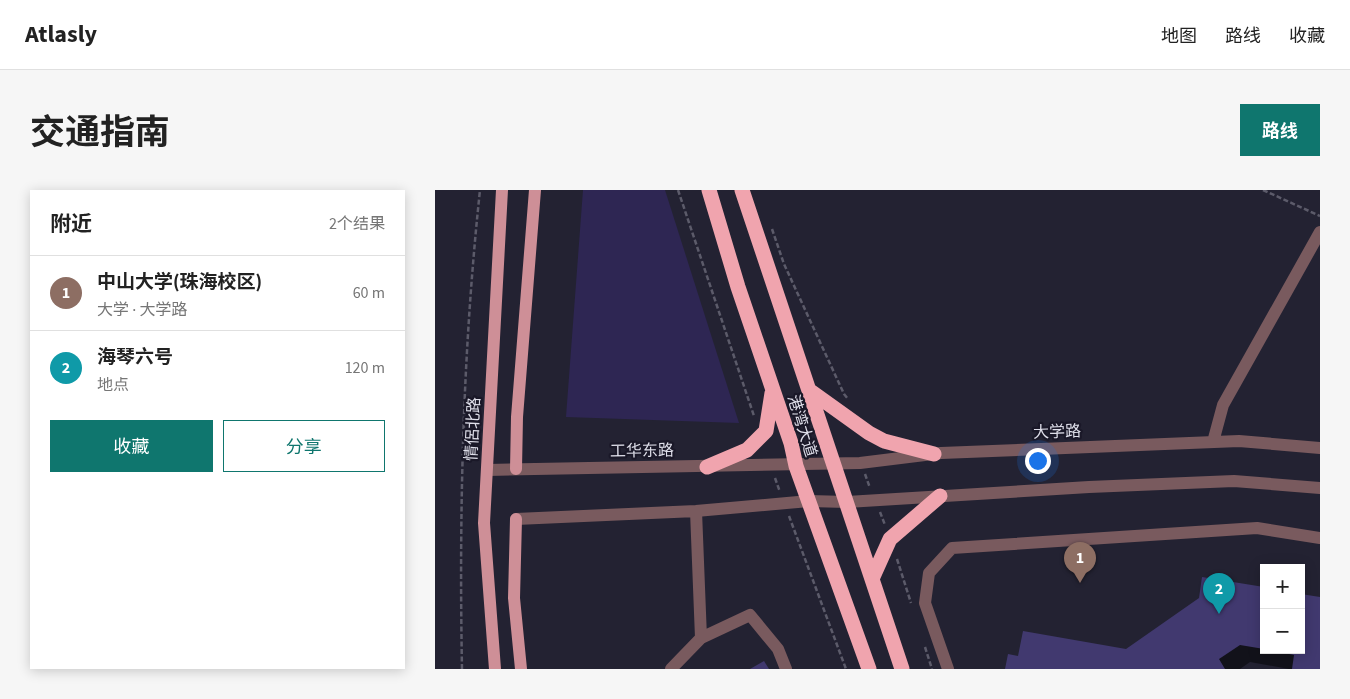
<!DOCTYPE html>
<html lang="zh">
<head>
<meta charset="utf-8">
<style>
  body { margin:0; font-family:"Source Sans 3","Noto Sans SC",sans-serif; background:#f6f6f6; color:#222 }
  .controls { position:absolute; right:15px; bottom:15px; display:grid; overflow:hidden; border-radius:0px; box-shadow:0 2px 12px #0003 }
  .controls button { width:45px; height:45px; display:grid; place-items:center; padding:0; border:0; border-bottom:1px solid #e0e0e0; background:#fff; color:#222; font:25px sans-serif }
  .you { position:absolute; left:602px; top:270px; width:18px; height:18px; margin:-12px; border:4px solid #fff; border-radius:50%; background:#1a73e8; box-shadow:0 0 0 8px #1a73e833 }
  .badge { display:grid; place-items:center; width:32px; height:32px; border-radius:50%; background:#0f766e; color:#fff; font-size:16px; font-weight:700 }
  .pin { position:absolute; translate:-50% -41px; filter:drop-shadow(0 1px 2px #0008) }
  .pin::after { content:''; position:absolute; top:26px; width:18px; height:15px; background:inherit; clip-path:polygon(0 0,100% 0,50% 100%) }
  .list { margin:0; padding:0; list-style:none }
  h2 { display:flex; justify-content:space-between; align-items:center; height:65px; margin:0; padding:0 20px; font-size:21px }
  h2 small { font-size:16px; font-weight:400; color:#767676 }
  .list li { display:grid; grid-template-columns:32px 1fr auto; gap:15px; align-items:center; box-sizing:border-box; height:75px; padding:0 20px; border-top:1px solid #e0e0e0 }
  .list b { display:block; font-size:19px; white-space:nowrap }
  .list p { margin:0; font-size:16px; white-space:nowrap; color:#767676 }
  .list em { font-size:16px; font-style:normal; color:#767676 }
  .actions { display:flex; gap:10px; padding:15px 20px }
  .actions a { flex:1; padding:11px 0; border:1px solid #0f766e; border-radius:0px; text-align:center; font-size:18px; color:#0f766e }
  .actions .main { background:#0f766e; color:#fff }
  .map { position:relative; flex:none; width:885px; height:479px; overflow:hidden; border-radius:0px }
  header { display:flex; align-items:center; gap:30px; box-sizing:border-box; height:70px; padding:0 25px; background:#fff; border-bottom:1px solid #e0e0e0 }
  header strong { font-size:24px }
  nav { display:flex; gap:28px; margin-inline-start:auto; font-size:18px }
  .intro { display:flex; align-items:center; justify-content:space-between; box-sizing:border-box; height:120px; padding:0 30px }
  h1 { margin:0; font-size:35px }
  .button { padding:12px 22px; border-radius:0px; background:#0f766e; color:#fff; font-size:18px; font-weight:700 }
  main { display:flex; gap:30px; padding:0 30px }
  aside { flex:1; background:#fff; border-radius:0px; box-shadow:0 2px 12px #0003 }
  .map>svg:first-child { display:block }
  .green { fill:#2e2653 }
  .shadow { fill:#0007 }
  .building { fill:#41396f }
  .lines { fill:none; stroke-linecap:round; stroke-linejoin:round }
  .path { stroke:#5c5b6a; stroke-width:2.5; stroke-dasharray:5 2.5; stroke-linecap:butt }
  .minor { stroke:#795a5e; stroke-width:12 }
  .major { stroke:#ce8f97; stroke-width:12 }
  .highway { stroke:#f0a4ae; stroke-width:15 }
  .labels { text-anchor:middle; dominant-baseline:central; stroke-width:4.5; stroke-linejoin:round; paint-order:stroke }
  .street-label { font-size:16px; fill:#dfdfea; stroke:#1a1828 }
</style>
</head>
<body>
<header>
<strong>Atlasly</strong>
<nav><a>地图</a><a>路线</a><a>收藏</a></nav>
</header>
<div class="intro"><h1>交通指南</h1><a class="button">路线</a></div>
<main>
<aside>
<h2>附近<small>2个结果</small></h2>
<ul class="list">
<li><span class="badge" style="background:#8d6e63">1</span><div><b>中山大学(珠海校区)</b><p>大学 · 大学路</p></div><em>60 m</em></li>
<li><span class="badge" style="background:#0f9aa8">2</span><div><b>海琴六号</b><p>地点</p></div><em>120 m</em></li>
</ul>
<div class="actions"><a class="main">收藏</a><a>分享</a></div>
</aside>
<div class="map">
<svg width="885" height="479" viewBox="0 0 885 479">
  <rect width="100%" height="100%" fill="#232232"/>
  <path class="green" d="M148,0h82l74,233 -173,-6z"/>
  <path class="shadow" d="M829,398v62h37l19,-52v71h-31l-39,-7 -10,7h-233l2,-14 10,2 107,-7z"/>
  <path class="building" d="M767,387l62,10v62l-24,-4 -21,14 6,10h-220l3,-15 10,2 5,-25 103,18 73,-51z
    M866,404l19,3v72h-28l2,-14 -19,-4 26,-1z
    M329,471l5,8h-19z"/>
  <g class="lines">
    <path class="path" d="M243,0l76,226
      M828,0l57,26
      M337,39l12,35 60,130 4,5
      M430,284l5,14
      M340,288l5,14
      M445,322l5,13
      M354,326l57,153
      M462,369l14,44
      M490,457l7,22
      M27,479c-3,-160 1,-320 18,-479"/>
    <path class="minor" d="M778,252l10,-37 97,-173
      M53,280l372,-7 81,-10 298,-12 81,7
      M261,321l5,127
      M81,329l180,-8 113,-10 38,1 242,-15 145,-6 86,7
      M236,479l30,-31 49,-23 28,34 8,20
      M513,479l-23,-66 4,-30 23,-25 305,-20 63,10"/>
    <path class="major" d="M81,279l1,-52 18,-227
      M81,329l-2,79 7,71
      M60,479l-11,-146 18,-333"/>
    <path class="highway" d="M274,0l29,97 53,156 5,23 73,203
      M307,0l160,479
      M374,200l60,43 15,8 50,13
      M272,277l40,-17 19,-19 6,-38
      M437,389l18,-40 50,-43"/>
  </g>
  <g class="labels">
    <g class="street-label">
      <text transform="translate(367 236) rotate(73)">港湾大道</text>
      <text transform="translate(38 239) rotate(-87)">情侶北路</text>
      <text transform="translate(622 242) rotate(-2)">大学路</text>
      <text transform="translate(207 261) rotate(-1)">工华东路</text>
    </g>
  </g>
</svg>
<div class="controls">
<button>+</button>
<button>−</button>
</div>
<div class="you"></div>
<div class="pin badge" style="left:645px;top:393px;background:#8d6e63">1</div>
<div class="pin badge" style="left:784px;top:424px;background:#0f9aa8">2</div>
</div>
</main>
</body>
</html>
